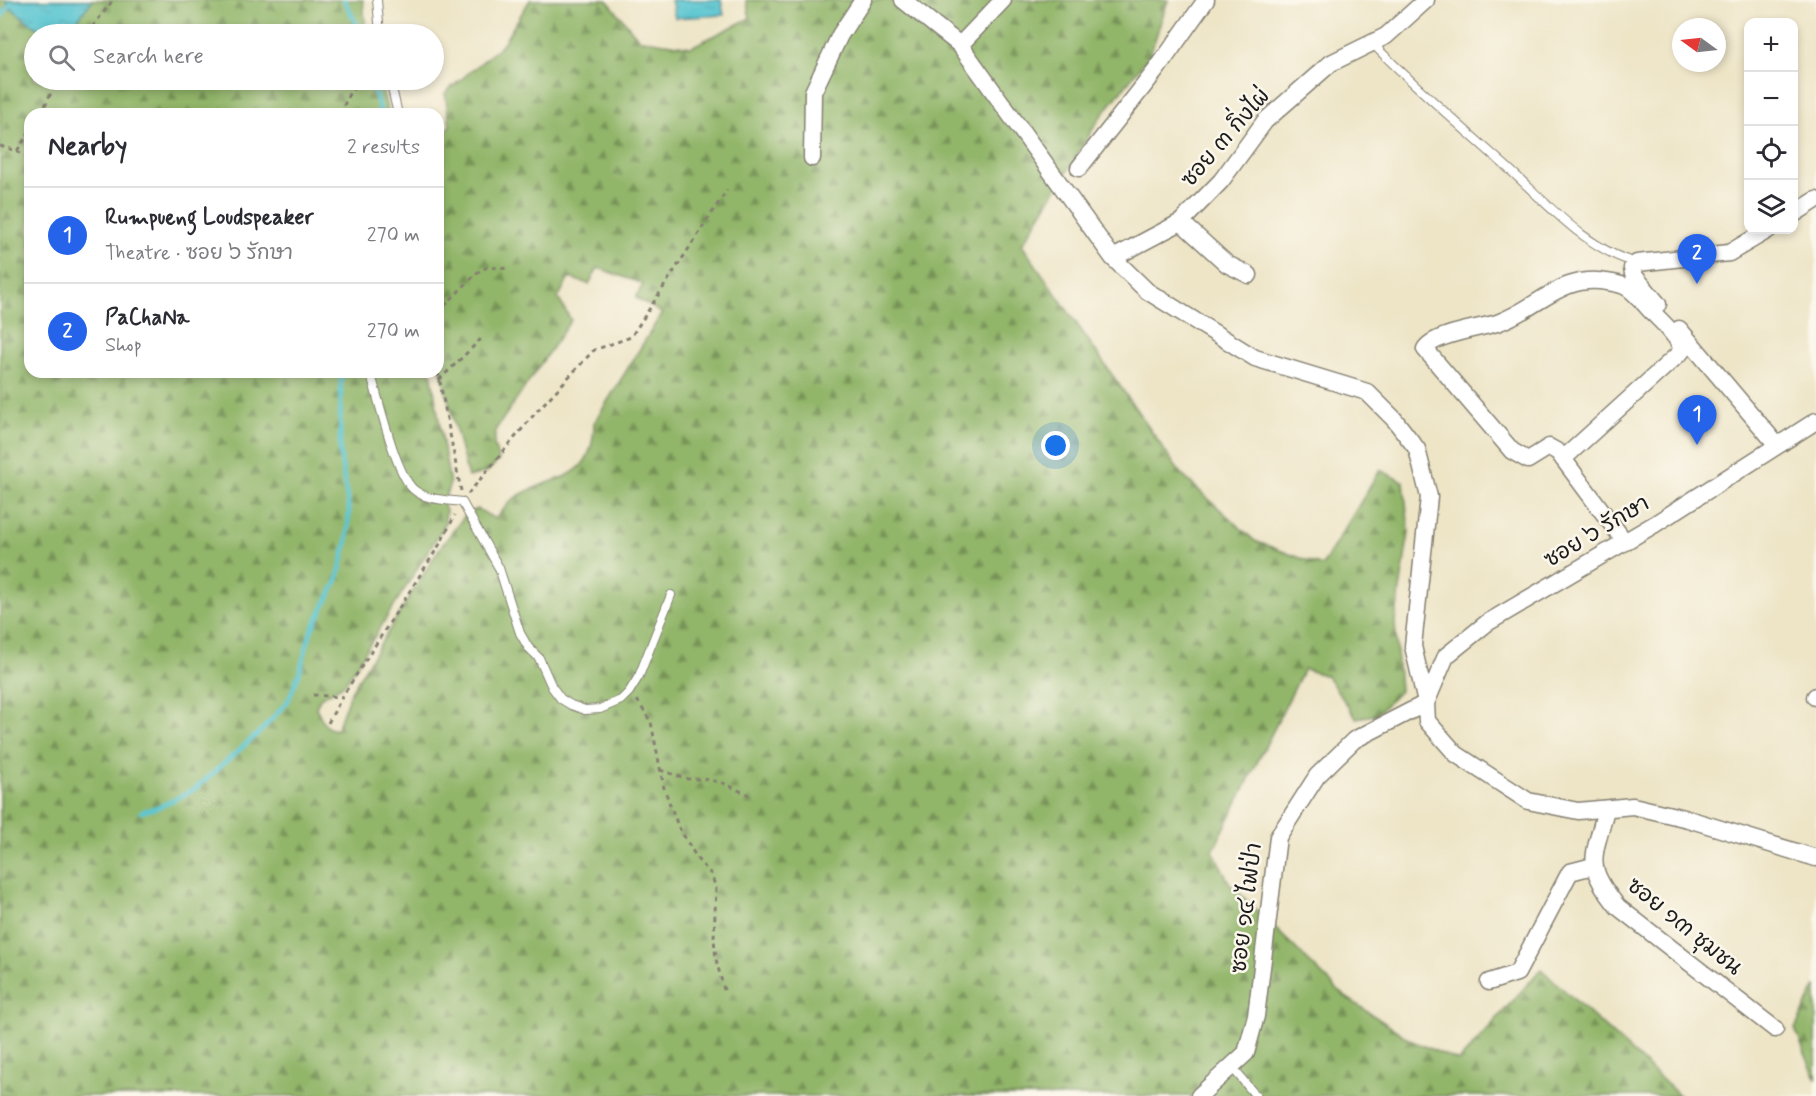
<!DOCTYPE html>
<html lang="en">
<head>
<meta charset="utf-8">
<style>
  body { margin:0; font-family:Mynerve,"Playpen Sans Thai",sans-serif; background:#f7f7f7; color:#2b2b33 }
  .controls { position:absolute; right:18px; top:18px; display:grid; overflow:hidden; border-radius:12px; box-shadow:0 3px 9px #0003 }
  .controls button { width:54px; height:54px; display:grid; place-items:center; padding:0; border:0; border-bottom:2px solid #e1e1e2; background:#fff; color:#2b2b33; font:30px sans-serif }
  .compass { position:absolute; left:1672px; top:18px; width:54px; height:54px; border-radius:50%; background:#fff; box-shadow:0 3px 9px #0003; rotate:285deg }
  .you { position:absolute; left:1056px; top:446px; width:21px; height:21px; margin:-15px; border:4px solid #fff; border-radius:50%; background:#1a73e8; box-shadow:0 0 0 9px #1a73e833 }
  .badge { display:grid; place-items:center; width:39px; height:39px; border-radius:50%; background:#2563eb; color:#fff; font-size:20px; font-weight:700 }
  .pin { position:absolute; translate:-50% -50px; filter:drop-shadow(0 2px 3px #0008) }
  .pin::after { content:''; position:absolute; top:32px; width:21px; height:18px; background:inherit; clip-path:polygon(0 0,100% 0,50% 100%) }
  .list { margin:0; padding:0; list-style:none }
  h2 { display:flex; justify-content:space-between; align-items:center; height:78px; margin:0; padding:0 24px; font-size:26px }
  h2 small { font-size:20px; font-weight:400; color:#7c7c81 }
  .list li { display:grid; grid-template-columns:39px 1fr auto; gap:18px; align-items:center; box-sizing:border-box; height:96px; padding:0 24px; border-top:2px solid #e1e1e2 }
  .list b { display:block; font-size:22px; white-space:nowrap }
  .list p { margin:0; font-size:20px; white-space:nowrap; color:#7c7c81 }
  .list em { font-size:20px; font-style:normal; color:#7c7c81 }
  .icon { flex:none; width:33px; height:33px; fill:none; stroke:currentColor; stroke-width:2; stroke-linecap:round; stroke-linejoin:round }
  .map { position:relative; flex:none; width:1816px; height:1096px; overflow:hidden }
  .search { position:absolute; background:#fff; box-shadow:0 3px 9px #0003; left:24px; top:24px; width:420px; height:66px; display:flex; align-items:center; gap:15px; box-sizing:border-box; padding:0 21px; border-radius:33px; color:#7c7c81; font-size:22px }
  .panel { position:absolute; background:#fff; box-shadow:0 3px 9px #0003; left:24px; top:108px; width:420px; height:270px; border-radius:18px }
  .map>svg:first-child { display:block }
  .forest { fill:url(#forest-firs); stroke:#566842; stroke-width:1.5 }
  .water { fill:url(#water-ripples); stroke:#3a7076; stroke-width:1.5 }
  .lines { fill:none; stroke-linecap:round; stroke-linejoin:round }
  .stream { stroke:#57c4d0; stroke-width:4.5 }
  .service-casing { stroke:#858072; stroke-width:10 }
  .minor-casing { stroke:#858072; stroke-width:19 }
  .path { stroke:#858072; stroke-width:3; stroke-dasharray:4.5 4.5; stroke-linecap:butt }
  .service { stroke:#fff; stroke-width:8 }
  .minor { stroke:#fff; stroke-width:16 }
  .labels { text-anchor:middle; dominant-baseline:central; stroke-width:5; stroke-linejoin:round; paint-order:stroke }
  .street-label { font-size:22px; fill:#1c1c1c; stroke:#fbf7ec }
</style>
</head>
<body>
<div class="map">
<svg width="1816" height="1096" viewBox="0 0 1816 1096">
  <defs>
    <pattern id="forest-firs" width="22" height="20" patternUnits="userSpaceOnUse" patternTransform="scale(1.5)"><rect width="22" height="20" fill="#91b569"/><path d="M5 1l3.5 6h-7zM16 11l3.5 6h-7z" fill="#769256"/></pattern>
    <pattern id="water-ripples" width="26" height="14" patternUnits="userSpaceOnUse" patternTransform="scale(1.5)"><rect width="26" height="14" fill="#57c4d0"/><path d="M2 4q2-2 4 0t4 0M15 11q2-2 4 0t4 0" fill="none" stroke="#4ba8b2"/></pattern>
  </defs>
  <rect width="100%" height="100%" fill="#fbf7ec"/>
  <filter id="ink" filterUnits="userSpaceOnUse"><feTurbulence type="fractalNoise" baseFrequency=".0167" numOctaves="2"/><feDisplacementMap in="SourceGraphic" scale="12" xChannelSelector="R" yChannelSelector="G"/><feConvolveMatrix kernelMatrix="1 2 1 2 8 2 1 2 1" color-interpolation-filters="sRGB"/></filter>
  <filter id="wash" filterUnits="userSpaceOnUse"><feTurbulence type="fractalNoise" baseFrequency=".008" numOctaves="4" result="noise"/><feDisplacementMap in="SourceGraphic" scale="24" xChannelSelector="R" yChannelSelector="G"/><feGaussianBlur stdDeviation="1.35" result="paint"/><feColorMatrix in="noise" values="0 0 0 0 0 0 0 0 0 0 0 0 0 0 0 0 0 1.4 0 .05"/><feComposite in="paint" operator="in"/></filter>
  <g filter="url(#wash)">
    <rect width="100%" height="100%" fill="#eee5c7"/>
    <path class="forest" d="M0,0h363l3,34h-332v46h345l10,34h-359v258h401l19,112 -7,19 3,8 -2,15 -99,158 -25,14 -4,10c6,9 8,23 21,21l13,-36 89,-144 28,-36 11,-4 17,10c7,-7 14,-18 23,-23 39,-23 75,-12 76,-73l68,-110 -26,-15 7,-14 -45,-16 -9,16 -20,-6 -11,20 13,22 -75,109 -2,16 5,15 -12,12 -19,5 -30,-117v-225l12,-9 -5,-33 57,-48 28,-45h77l32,39 52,8 59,-29 -4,-18h422l-18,55 -51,64 -77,126 159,229 74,67 67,25 58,-96 24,12 5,50 -14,90 5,69 -24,24 -20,3 -29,-42 -23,-7 -91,182 17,33 114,112 68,45 47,20 82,-92 139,127h-1680z
      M1816,986v94l-21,-51z"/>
    <path class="water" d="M6,0h86c-34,50 -41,40 -83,6z
      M671,0h50l3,15 -49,3z"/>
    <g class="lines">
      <path class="stream" d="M344,0l18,34
        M0,18l9,-12
        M371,80l10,34
        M141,812l20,-6 34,-17 68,-60 25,-28 11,-27 12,-43 26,-50 10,-40 2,-30 -9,-58 1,-81"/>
    </g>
  </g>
  <g filter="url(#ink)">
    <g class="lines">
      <g class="service-casing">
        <path id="service" d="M377,0l3,34
          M1372,43c44,45 91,85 138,127 37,33 77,80 127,93
          M390,80l8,34
          M370,372c9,27 24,98 43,117 12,11 33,11 49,13l37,66 21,65 8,14 11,11 13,29 9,12 10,6 14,5 15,-1 21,-9 8,-8 10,-16 32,-81
          M1231,1066l25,30"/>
      </g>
      <g class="minor-casing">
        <path id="minor" d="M903,0l57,45 153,213 34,33 108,67 112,34 27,27 23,30 12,48 -16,149 13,57 1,18 29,33 72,47 50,10 55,-5 55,13 128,39
          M960,45l43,-45
          M812,158l1,-66 27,-57 23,-35
          M1079,168l78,-99 49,-69
          M1794,214l22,-14
          M1181,222l46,42 22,11
          M1113,258l68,-36 40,-41 44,-60 66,-58 55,-27 40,-36
          M1658,304l-25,-30 -1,-6 5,-5 92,-10 39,-23
          M1679,329l98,116
          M1563,459l119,-108c-2,-13 -21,-30 -31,-40 -7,-7 -14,-17 -23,-23 -6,-4 -14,-5 -21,-6 -45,-9 -71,28 -110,41 -16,5 -64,11 -72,26l87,102 16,9 21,-13 9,5 67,90
          M1815,697l1,-1
          M1426,703l20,-47 41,-33 168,-99 161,-103
          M1606,809c-12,50 -23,55 12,98l157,122
          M1489,982l28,-9 53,-101 23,-6
          M1199,1096l47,-43 10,-37 22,-179 39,-61 37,-36 72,-37"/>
      </g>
      <path class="path" d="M87,34l26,-34
        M41,114l16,-34
        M340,114l9,-20 11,-14
        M0,146l17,5 13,-20
        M17,151l13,9
        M438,312l40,-40 9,-5 23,2
        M438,372l23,119
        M439,380l42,-41
        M468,494l69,-83 57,-61 37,-13 96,-147
        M313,695l29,2
        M637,700l14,22 13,66 14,38 20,34 13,14 5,14 -2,51 2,20 9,35
        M328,723l14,-26 98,-153 15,-29
        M660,770l28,9h17l18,4 26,12"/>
      <use href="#service" class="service"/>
      <use href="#minor" class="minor"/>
    </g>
  </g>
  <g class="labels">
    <g class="street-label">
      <text transform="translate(1226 138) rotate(-49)">ซอย ๓ กิ่งไผ่</text>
      <text transform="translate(1597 532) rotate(-31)">ซอย ๖ รักษา</text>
      <text transform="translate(1247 908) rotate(-83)">ซอย ๑๔ ไฟป่า</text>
      <text transform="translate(1684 927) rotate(39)">ซอย ๑๓ ชุมชน</text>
    </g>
  </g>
</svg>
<div class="controls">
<button>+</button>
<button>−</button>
<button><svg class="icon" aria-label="locate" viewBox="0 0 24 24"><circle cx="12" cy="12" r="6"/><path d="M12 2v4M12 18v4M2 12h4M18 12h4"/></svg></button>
<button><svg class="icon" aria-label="layers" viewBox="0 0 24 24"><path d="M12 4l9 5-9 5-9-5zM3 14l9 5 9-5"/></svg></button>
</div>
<svg class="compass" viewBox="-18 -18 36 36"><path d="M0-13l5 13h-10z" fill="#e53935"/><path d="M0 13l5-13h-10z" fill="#7c7c81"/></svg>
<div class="you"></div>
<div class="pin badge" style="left:1697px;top:445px">1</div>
<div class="pin badge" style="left:1697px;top:284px">2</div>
<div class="search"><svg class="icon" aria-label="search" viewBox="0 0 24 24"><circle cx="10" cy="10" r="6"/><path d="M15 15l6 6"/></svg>Search here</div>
<section class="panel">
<h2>Nearby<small>2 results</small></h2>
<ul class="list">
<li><span class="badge">1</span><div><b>Rumpueng Loudspeaker</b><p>Theatre · ซอย ๖ รักษา</p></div><em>270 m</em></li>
<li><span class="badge">2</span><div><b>PaChaNa</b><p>Shop</p></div><em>270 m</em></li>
</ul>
</section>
</div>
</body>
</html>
